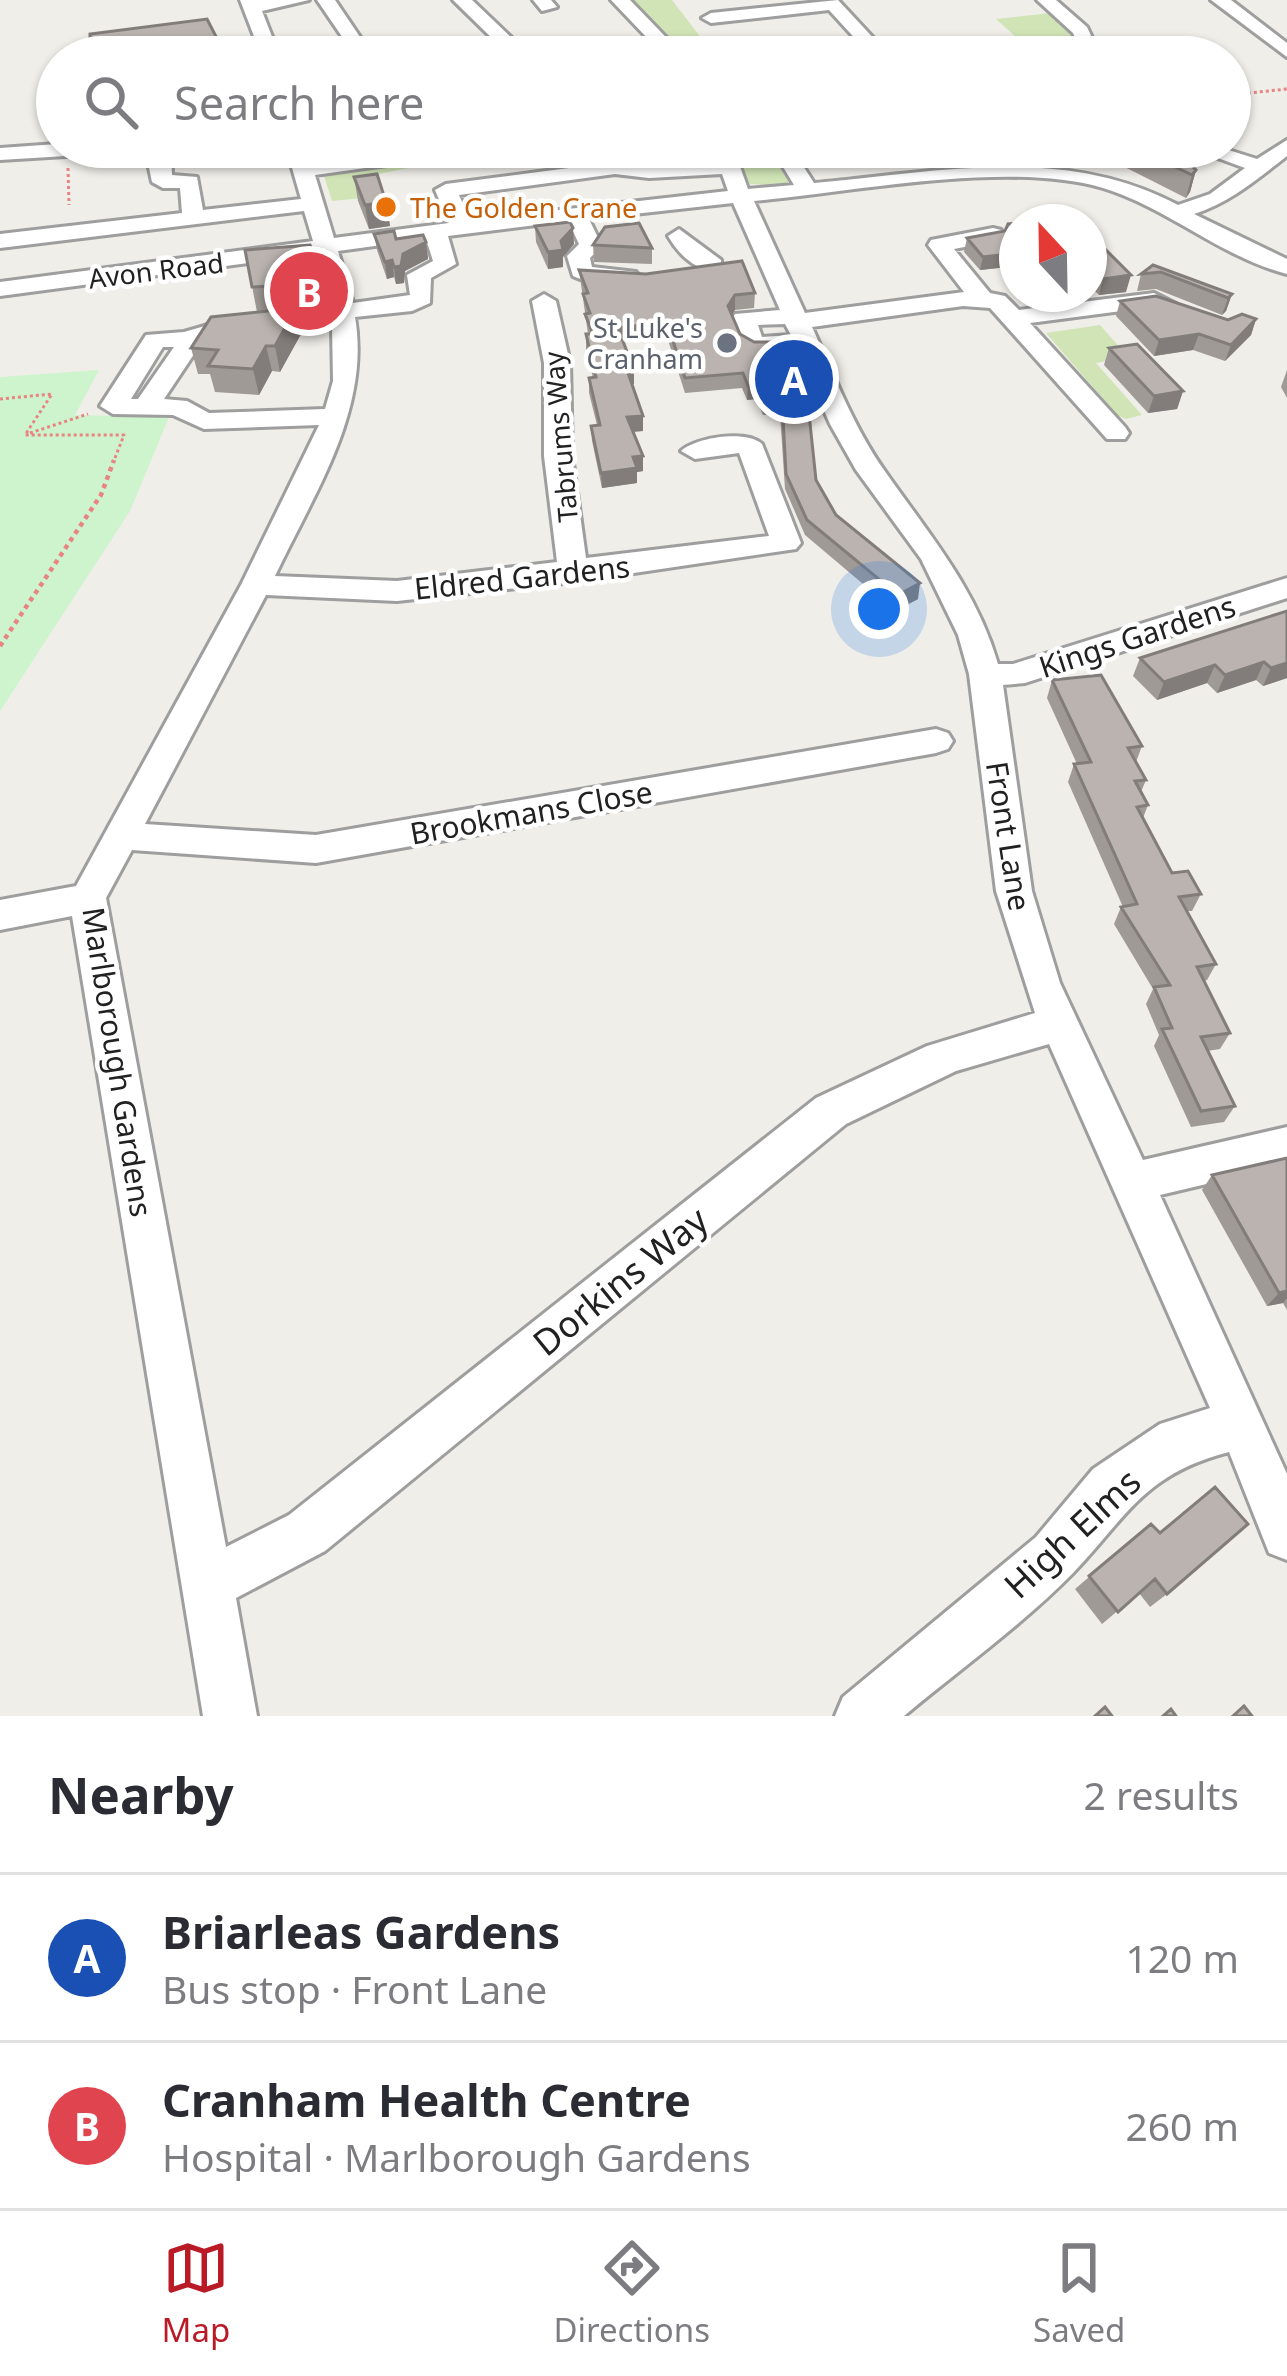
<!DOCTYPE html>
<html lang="en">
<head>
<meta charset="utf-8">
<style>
  body { margin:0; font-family:"Noto Sans",sans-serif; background:#f2f2f3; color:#2b2b33 }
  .compass { position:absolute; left:999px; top:204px; width:108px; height:108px; border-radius:50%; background:#fff; box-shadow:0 3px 9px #0004; rotate:338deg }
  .you { position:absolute; left:879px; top:609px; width:42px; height:42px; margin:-30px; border:9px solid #fff; border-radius:50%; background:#1a73e8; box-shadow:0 0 0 18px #1a73e833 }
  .badge { display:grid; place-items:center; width:78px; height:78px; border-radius:50%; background:#b91a26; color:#fff; font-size:39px; font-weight:700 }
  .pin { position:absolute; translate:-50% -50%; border:6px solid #fff; box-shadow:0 3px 12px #0006 }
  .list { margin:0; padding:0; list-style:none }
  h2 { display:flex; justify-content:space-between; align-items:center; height:156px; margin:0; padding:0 48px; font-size:51px }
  h2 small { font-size:39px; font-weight:400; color:#7c7c81 }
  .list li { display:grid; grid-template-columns:78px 1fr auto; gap:36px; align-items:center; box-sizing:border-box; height:168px; padding:0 48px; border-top:3px solid #e1e1e2 }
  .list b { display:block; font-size:45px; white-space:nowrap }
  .list p { margin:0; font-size:39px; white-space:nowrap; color:#7c7c81 }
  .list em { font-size:39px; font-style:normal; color:#7c7c81 }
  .icon { flex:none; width:66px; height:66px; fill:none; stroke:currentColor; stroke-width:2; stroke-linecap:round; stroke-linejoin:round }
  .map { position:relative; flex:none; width:1287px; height:1716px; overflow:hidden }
  .search { position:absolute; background:#fff; box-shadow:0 3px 9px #0004; left:36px; right:36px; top:36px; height:132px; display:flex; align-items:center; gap:30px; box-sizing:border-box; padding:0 42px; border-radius:66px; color:#7c7c81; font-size:45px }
  .sheet { height:492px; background:#fff }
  nav { display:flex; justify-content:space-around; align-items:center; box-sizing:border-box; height:168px; border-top:3px solid #e1e1e2; background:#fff; font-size:33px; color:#7c7c81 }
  nav a { display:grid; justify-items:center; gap:6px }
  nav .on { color:#b91a26 }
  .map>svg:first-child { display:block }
  .grass { fill:#d0e4b6 }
  .park { fill:#cdf4cd }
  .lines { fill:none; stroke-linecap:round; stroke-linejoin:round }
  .minor-casing { stroke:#9e9e9e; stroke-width:6 }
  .path-far1 { stroke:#e98482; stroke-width:3; stroke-dasharray:3 3; stroke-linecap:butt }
  .path { stroke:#e98482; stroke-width:4.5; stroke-dasharray:4.5 4.5; stroke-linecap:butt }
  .minor { fill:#fff; fill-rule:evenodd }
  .wall { fill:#a09a96 }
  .shaded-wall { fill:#827d7a }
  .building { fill:#bab3af; stroke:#827d7a; stroke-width:3 }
  .food-dot { fill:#e8710a; stroke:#fff; stroke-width:4.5 }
  .worship-dot { fill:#6b7280; stroke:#fff; stroke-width:4.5 }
  .labels { text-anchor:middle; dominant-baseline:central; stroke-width:9; stroke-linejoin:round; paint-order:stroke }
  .far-food-label { font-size:27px; fill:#c56008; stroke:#fff; text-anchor:start }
  .far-street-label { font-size:27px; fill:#212121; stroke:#fff }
  .far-worship-label { font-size:27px; fill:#5b616d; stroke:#fff; text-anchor:end }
  .street-label { font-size:30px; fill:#212121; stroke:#fff }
  .near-street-label { font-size:36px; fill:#212121; stroke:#fff }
</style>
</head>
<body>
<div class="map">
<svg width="1287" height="1716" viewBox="0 0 1287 1716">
  <rect width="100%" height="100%" fill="#f0eee9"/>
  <path class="grass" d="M628,0h44l44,57h-31z
    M1052,13l23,24 1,20h-38l-42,-38z
    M733,147h36l23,31 -7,8 -35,-2 -9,-9z
    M417,160l7,5 -56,11 6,21 -42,4 -9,-28z
    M1100,325l28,32 -32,6 46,52 -16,4 -9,-4 -71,-82z"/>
  <path class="park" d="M99,370l-24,45 94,2 -39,94 -130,200v-334z"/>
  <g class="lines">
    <g class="minor-casing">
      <path id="minor" d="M240,0h69l-47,11 18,46h-18z
        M317,0h18l25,37 -3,4h-12z
        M453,0h19l45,43 -1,14h-18l4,-9z
        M533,0h18l6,7 -15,4z
        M611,0h19l55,57 -24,-4 -64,4 55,-14z
        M838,0l53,57h-19l-43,-47 -118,13 -9,-5 9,-5z
        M1037,0h19l31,27 14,30h-18l-10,-24z
        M1211,0h20l56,43v14z
        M1287,140v16c-30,23 -56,46 -93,58l93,45v15c-66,-17 -119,-66 -184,-86 -94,-28 -250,4 -349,13l51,112 159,-21 -36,-47 3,-5 62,-12 8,2v10l-47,9 36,44 15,3 14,14 135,-17 22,11 -12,7 -12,-4 -122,16 95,104 4,6 -4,6h-18l-117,-131 -27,-2 -151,21c22,48 41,99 72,143 44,63 92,118 114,194h15l274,-86v20l-262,85 -22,2 29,206 28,92 83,177 144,-33v38l-127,30 127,279v86l-18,-7 -40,-101c-85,22 -101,63 -156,121 -51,52 -113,96 -169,143h-69l8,-19 193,-160 57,-68 67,-45 50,-16 -161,-364 -93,27 -110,53 -521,427 -89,47 21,118h-54l-131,-800 -72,14v-30l76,-14 165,-301 78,-160 -115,4 -31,-14 -60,-1 -13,-8 46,-71 38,-3 45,-13 101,-7 -14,-58 -316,42v-14l313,-41 -9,-30 -304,37v-14l182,-21 -2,-25h-17l-11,-6 -4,-19 3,-16h20l1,28 25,2 6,33 98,-11 -15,-52h20l5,16 77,-10 -4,-6h20l7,11 -3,4 -93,13 19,63 115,-15 -14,-33 11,-6 169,-22 34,4 69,-5 -5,-14h20l15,42 46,-4 -23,-38h20l23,36c123,-11 250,-39 364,22l32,-11 35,-26 -57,-21h31l38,12zM615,174l34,4 73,-4 6,17 -258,29 -11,-25zM733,203l47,107 -45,4 -3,5 9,26 12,7 44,-4 33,76 26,46 65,89 37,76 11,39 27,217 39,122 -108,33 -111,52 -527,417 -63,32 -120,-649 26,-48 184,13 620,-110 12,-4 5,-8 -5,-8 -12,-4 -620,106 -171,-11 121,-229 131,6 176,-19 223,-33 5,-6 -39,-99c-16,-14 -65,-7 -81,7l14,8 44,-6 30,83 -183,22 -14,-102 -2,-93 -14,-62 -12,-7 -12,7 12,62v93l13,106 -160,19 -122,-5c38,-81 96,-166 80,-259l57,-6 18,-8 1,-25 25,-14 -8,-28 120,-15 11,23 -12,12 6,20c19,9 50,14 67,1l-4,-5 -44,-5 -2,-9 12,-12 -13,-27zM426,239l7,22 -26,14 3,20 -57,8 -15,-52zM785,324l6,11 -29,2 -4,-12zM332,326l1,55 -8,28 -116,4 -22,-12 -23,-2 40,-60zM163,347h11l-36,52h-7z
        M57,144v3h68l-10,6 -115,7v-12z
        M679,229l42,31v10c-23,4 -42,-15 -53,-34z"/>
    </g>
    <path class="path-far1" d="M1230,95l57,-6
      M68,168l1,37
      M0,399l52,-5 -27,41h99l-11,28
      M30,433l58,-19"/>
    <path class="path" d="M0,646l101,-151 13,-35"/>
    <use href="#minor" class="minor"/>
  </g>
  <path class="wall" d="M1002,147h105l-4,15 -28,3 -10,-10 -50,6z
    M1107,147h63l26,23 -6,22 -4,6 -81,-41z
    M354,177l32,25 4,24 -21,3 -11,-28z
    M1017,223v43l-37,4 -16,-18 3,-14 38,-7z
    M535,226l39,18 -11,13v10l-15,2 -12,-27z
    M374,234l52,8 2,17 -23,12 -1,12 -8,1 -2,-7 -7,2 -10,-29z
    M1089,242l37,50 -27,3 -10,-10z
    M593,245l59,3v16l-58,-2z
    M245,250l75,33 4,25 -27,2 4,24 -21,38 -8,-1 -13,24 -44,-3 -5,-18h-12l-7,-26 66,-36z
    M1153,265l79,29 -6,17 -4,4 -66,-26 -19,2 4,-17z
    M579,270l176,23 -1,15 -19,2 -3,4 8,20 14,8h22l40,138 20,35 82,84 -23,12 -90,-76 -20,-46 -5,-75 -17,1 -7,-16 -9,1 -5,-12 -57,5 -18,-56 -43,5 19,89 -10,1 10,39 -6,1v11l-35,5 -10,-47 -1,-15 6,-1 -8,-32v-15h4l-7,-29v-15h2z
    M1120,301l108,19 28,-1 -5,16 -26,26 -32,-11 -39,6 -38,-40z
    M1109,348l74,43 -6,18 -29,4 -44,-48z
    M1287,370v28l-6,-11z
    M1287,611v67l-24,8 -7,-6 -39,13 -10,-10 -50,17 -24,-24 7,-18z
    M1052,680l90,66 -6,16 10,18 -5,12 7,13 -5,13 29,55 29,21 -9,17h-5l29,53 -9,16 -3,1 26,52 -10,16 -13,2 28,55 -11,16 -33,5 -37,-81 5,-11 -13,-31 7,-15 -39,-65 7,-17h2l-55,-125 6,-18h3l-30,-66z
    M1287,1158v152l-4,-7 -16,3 -65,-116 10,-15z
    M1151,1524l16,70 -17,13 -11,-14 -37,31 -27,-35z"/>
  <path class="shaded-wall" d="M1018,147h49l-2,8 -50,6z
    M1079,147h28l-4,15 -28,3z
    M1196,170l-6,22 -4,6 6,-23z
    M386,202l4,24 -21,3 -4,-24z
    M573,228l1,16 -11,13v10l-15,2v-17l13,-11z
    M426,242l2,17 -23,12 -1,12 -8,1 -2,-17 9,-13z
    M1017,253v13l-37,4 3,-13z
    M392,260l2,17 -7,2 -2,-17z
    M1131,275l-5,17 -27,3 4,-16z
    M1232,294l-6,17 -4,4 6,-17z
    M735,295v15l-7,10v-14z
    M296,308l5,26 -21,38 -5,-26z
    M1256,319l-5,16 -26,26 6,-16z
    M667,322v15l-48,5 -1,-14z
    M1199,334l-6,16 -39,6 5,-16z
    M266,346l6,25 -13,24 -6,-26z
    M627,370h7v14l-7,1z
    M757,385l-1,14 -9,1 1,-14z
    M1183,391l-6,18 -29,4 6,-17z
    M643,416v15l-16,1v-15z
    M643,456v15l-6,1v11l-35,5 -1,-15 32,-16z
    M920,583l-2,16 -23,12 3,-16z
    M1264,662l-8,18 -39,13 8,-18z
    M1287,663v15l-24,8 8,-18z
    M1215,665l-8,18 -50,17 7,-18z
    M1287,1291v7l-4,5 -16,3 12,-13z"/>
  <path class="building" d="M207,19l18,35 10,-1v4l-145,-2v-21z
    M1134,147h36l26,23 -4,5z
    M377,174l9,28 -21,3 -11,-28z
    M1052,218l3,4h-33z
    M570,222l3,6 -12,13 2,9 -15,2 -13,-26z
    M639,223l13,25 -59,-3 12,-18z
    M1017,223v30l-34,4 -16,-19 38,-7 3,-7z
    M394,231l2,8 27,-4 3,7 -23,12 -2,12 -7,1 -2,-7 -7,2 -11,-28z
    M1097,241l34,34 -28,4 -14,-15v-22z
    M310,245l10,38 -68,4 -7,-37z
    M742,261l13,32 -20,2 -7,11 12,28 14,8h22l33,72 7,66 20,35 84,68 -22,12 -91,-75 -21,-46 -4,-75 -18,2 -7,-16 -9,1 -5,-13 -58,5 -18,-56 -49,6 16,42h-7l16,46 -16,1 16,39 -10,1 4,11 -36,5 -10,-47 9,-1 -11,-47 7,-1 -10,-43h7l-8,-20 5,-1 -7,-19 5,-1 -9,-23 67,4z
    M1153,265l79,29 -4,4 -67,-26 -20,2z
    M1156,296l72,24 14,-6 14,5 -25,26 -32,-11 -40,6 -39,-39z
    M296,308l-21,38h-9l-13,23 -45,-3 10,-16 -27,-2 20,-31z
    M1137,344l46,47 -29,5 -45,-48z
    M1287,611v52l-16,5 -7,-6 -39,13 -10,-10 -51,17 -24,-24z
    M1101,675l41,71 -14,2 18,32 -11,1 13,24 -11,2 35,66 16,-2 13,23 -22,3 37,67 -19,3 33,66 -29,4 34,69 -34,5 -39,-82 10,-1 -18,-41 16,-2 -49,-78 16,-3 -63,-140 17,-2 -39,-82z
    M1287,1158v133l-8,2 -67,-118z
    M1215,1487l33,37 -81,70 -12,-15 -37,33 -29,-36 62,-52 9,9z
    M1244,1706l8,10h-19z
    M1105,1707l7,9h-17z
    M1171,1709l5,7h-13z"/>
  <circle class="food-dot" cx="386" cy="207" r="12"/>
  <circle class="worship-dot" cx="727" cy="343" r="12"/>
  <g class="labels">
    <g class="far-food-label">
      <text x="410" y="207">The Golden Crane</text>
    </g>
    <g class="far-street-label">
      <text transform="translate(156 270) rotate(-7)">Avon Road</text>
      <text transform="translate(560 437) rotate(-95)">Tabrums Way</text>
    </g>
    <g class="far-worship-label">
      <text x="703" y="327">St Luke's<tspan x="703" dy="31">Cranham</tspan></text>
    </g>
    <g class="street-label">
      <text transform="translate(522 577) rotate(-6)">Eldred Gardens</text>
      <text transform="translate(1137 636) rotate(-18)">Kings Gardens</text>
      <text transform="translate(531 812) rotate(-10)">Brookmans Close</text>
      <text transform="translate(1009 836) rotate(81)">Front Lane</text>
      <text transform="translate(118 1062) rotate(81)">Marlborough Gardens</text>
    </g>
    <g class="near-street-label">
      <text transform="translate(620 1281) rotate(-39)">Dorkins Way</text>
      <text transform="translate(1072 1533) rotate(-43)">High Elms</text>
    </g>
  </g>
</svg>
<svg class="compass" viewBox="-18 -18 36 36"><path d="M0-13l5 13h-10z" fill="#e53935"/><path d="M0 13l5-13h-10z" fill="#7c7c81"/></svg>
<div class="you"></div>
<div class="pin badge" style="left:794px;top:379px;background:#1a4fb4">A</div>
<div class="pin badge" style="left:309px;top:291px;background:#e0444e">B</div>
<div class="search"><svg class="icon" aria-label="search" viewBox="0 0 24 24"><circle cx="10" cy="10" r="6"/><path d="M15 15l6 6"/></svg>Search here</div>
</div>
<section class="sheet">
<h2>Nearby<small>2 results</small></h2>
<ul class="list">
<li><span class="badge" style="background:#1a4fb4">A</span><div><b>Briarleas Gardens</b><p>Bus stop · Front Lane</p></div><em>120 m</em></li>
<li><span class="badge" style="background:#e0444e">B</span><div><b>Cranham Health Centre</b><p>Hospital · Marlborough Gardens</p></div><em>260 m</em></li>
</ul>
</section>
<nav>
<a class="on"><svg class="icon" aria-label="map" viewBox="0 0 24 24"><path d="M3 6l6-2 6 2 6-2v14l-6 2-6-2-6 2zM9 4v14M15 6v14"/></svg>Map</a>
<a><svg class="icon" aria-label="directions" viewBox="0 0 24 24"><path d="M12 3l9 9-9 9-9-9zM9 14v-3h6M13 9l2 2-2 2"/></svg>Directions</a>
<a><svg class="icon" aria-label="saved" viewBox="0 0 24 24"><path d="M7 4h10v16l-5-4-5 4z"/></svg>Saved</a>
</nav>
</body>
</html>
